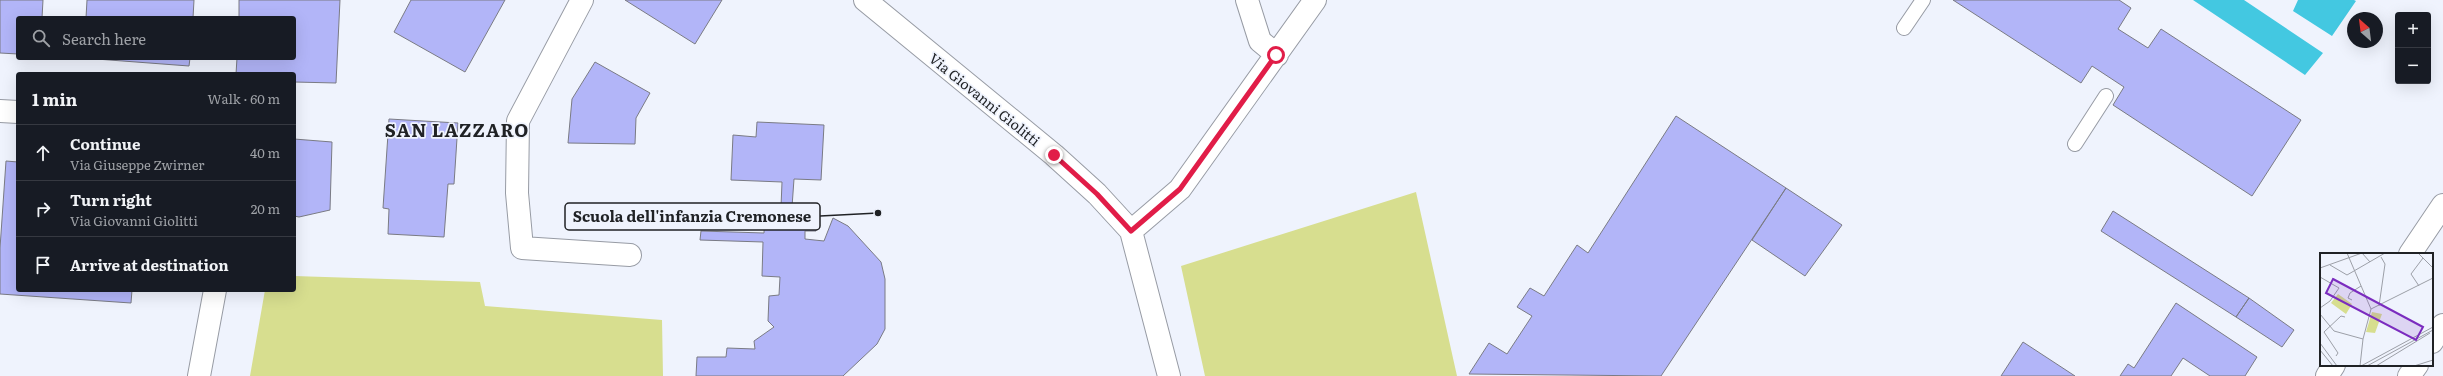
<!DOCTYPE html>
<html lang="en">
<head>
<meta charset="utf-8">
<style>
  body { margin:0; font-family:Literata,serif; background:#20242c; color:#f1f3f6 }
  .controls { position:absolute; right:12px; top:12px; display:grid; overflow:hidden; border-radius:4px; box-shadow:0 4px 16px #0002 }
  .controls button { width:36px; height:36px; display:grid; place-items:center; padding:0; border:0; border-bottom:1px solid #363941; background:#171b24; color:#f1f3f6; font:20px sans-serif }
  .compass { position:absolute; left:2347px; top:12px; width:36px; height:36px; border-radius:50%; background:#171b24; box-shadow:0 4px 16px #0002; rotate:332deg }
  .stop { position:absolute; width:12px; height:12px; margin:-9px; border:3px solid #e11d48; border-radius:50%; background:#fff }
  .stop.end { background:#e11d48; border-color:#fff; box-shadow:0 1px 4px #0008 }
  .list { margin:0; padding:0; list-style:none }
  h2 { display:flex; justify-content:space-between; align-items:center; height:52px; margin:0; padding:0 16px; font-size:17px }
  h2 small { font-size:13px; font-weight:400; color:#9ea1a6 }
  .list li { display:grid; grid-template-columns:26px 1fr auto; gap:12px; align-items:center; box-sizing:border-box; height:56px; padding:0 16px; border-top:1px solid #363941 }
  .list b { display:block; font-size:15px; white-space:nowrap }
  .list p { margin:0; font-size:13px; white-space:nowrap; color:#9ea1a6 }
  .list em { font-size:13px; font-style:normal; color:#9ea1a6 }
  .icon { flex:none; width:22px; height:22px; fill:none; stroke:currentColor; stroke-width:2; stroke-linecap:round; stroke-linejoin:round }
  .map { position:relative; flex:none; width:2443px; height:376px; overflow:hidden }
  .search { position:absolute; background:#171b24; box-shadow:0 4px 16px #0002; left:16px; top:16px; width:280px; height:44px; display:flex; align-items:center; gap:10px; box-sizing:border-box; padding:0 14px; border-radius:4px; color:#9ea1a6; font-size:15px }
  .panel { position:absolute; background:#171b24; box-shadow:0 4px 16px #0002; left:16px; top:72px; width:280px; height:220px; border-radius:4px }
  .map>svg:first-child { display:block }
  .green { fill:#d7de8f }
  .water { fill:#43c8e1 }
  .building { fill:#b2b5f8; stroke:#7a7b84 }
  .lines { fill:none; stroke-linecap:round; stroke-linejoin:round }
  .service-casing { stroke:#979ba4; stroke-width:16 }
  .minor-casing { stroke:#979ba4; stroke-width:24 }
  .secondary-casing { stroke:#979ba4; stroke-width:24 }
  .service { stroke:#fff; stroke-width:14 }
  .minor { stroke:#fff; stroke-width:22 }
  .secondary { stroke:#fff; stroke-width:22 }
  .route { stroke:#e11d48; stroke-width:5 }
  .labels { text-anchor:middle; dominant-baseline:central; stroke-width:3.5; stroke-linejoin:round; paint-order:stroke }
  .street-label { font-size:14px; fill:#202225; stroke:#eff3fd }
  .district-label { font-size:18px; font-weight:bold; letter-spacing:1px; fill:#202225; stroke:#eff3fd }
  .inset-road { fill:none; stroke:#9c9fa7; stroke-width:1 }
  .view { fill:#7b2cbf; fill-opacity:0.15; stroke:#7b2cbf; stroke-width:2 }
  .inset-edge { fill:none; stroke:#202225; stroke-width:2 }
  .leader { fill:none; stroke:#202225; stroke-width:1.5 }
  .callout-dot { fill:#202225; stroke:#eff3fd; stroke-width:1.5 }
  .callout { fill:#eff3fd; stroke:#202225; stroke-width:1.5 }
  .callout-label { font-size:15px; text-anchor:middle; font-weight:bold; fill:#202225 }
</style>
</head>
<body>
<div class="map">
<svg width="2443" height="376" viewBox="0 0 2443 376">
  <rect width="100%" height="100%" fill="#eff3fd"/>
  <path class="green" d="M1416,192l41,184h-252l-24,-110z
    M294,276l186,6 5,24 177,14 1,56h-413l15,-86h29z"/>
  <path class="water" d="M2193,0h51l79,53 -18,22z
    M2298,0h56l2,1 -24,35 -39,-25z"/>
  <path class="building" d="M0,0h43l-1,18h-24v36l-18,-1z
    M87,0h107l-1,18h-107z
    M239,0h101l-4,83 -42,-1v-8h-58l1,-16h57v-40h-55z
    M411,0h94l-40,72 -71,-40z
    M625,0h97l-27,44z
    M1953,0h166l12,8 -13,21 30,19 13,-19 140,91 -49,76 -139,-91 11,-18 -32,-21 -11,17z
    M83,58h107l-1,8z
    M595,62l55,31 -14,25 -1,26 -67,-1 4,-44z
    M1676,116l110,72 -125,188 -192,-2 20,-31 18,11 25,-38 -15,-9 13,-19 14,8 33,-51 11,8z
    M389,119l69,4 -4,61h-6l-4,53 -56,-3 1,-25 -6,-1z
    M757,122l67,3 -3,55 -27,-1 -2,28 25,1 -1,23h-11v8l19,2 9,-23 15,8 33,36 4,17v50l-8,15 -34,32h-147l1,-19h29l1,-9 28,1 -1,-8 20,-14 -6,-6 1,-25 10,-1 1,-18 -18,-1 1,-34 -63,-2 1,-9 63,2 1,-27 16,1 1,-25 -51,-2 2,-45 23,2z
    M294,139l38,3 -2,68 -31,7 -5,-1z
    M6,161l12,1v128h114l-1,13 -131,-9v-46z
    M1786,188l56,37 -37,51 -53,-36z
    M2113,211l136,87 -13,19 -135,-86z
    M2249,298l45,32 -12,17 -46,-30z
    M2176,303l81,54 -12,19h-35l-27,-18 -12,18h-51l8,-12 6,4z
    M2023,342l52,34h-74z"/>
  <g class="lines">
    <g class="service-casing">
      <path id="service" d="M1904,28l19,-28
        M2075,144l31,-48"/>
    </g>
    <g class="minor-casing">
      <path id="minor" d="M582,0l-64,121 -1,72 5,55 108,7
        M865,0l189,155 43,39 34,37 38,145
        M1247,0l13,41 17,14
        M0,111l18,1
        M1131,231l49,-42 135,-189
        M2410,254l33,-49
        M199,376l16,-86
        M2327,376l7,-11"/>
    </g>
    <g class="secondary-casing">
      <path id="secondary" d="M2432,342l11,-17
        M2409,376l8,-11"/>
    </g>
    <use href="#service" class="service"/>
    <use href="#minor" class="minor"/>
    <use href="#secondary" class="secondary"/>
  </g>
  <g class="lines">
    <path class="route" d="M1054,155l43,39 34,37 49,-42 96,-134"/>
  </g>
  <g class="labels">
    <g class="street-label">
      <text transform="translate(985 99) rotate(39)">Via Giovanni Giolitti</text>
    </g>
    <g class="district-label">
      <text x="457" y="129">SAN LAZZARO</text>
    </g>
  </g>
  <g transform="translate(2320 253)">
    <rect width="113" height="113" fill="#eff3fd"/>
    <path d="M18,41l14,10 -6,10 -15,-11zM52,59l10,2 -3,8 -4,11 -9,-1z" fill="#d7de8f"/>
    <path class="inset-road" d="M27,0l24,56 -8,30 -3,27M98,0l15,15M10,12l17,10 38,-22M0,15l42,-15 8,9M0,24l19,11 -9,13 -10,7M99,33l-8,-12 12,-16M32,47l-4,-2 2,-5 11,-7M59,53l6,-42 -4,-7M51,56l62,-31M0,61l14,17 29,8M0,90l17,23M0,97l13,16M16,103l2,-3 -14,-21 17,-16 4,1M41,113l72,-39M47,113l66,-36M56,113l54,-33M94,113l19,-6"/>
    <path class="view" d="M13,26l90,48 -7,13 -90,-47z"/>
    <rect width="113" height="113" class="inset-edge"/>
  </g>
  <path class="leader" d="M878 213L820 216"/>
  <circle class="callout-dot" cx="878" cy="213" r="4"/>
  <rect class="callout" x="565" y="203" width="255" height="27" rx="4"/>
  <g class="callout-label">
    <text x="692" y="222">Scuola dell'infanzia Cremonese</text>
  </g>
</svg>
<div class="controls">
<button>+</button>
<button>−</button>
</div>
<svg class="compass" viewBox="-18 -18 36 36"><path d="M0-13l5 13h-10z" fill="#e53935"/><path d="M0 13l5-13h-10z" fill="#9ea1a6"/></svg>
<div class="stop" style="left:1276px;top:55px"></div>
<div class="stop end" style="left:1054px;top:155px"></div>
<div class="search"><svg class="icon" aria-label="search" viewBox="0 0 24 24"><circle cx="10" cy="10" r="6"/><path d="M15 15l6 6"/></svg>Search here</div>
<section class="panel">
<h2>1 min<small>Walk · 60 m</small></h2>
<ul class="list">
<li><svg class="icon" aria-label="ahead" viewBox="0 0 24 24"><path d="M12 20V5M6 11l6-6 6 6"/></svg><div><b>Continue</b><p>Via Giuseppe Zwirner</p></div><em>40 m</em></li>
<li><svg class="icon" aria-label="right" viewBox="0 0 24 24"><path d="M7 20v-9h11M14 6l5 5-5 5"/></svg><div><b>Turn right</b><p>Via Giovanni Giolitti</p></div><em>20 m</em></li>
<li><svg class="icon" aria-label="arrive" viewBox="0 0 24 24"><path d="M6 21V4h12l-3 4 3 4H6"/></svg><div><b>Arrive at destination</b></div></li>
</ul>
</section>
</div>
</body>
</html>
